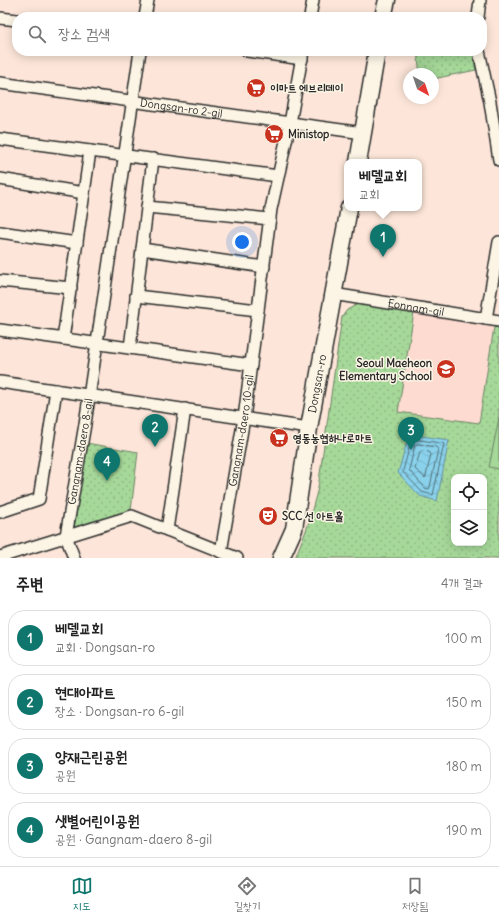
<!DOCTYPE html>
<html lang="ko">
<head>
<meta charset="utf-8">
<style>
  body { margin:0; font-family:Delius,"Poor Story",sans-serif; background:#f6f6f6; color:#222 }
  .controls { position:absolute; right:12px; bottom:12px; display:grid; overflow:hidden; border-radius:8px; box-shadow:0 2px 10px #0003 }
  .controls button { width:36px; height:36px; display:grid; place-items:center; padding:0; border:0; border-bottom:1px solid #e0e0e0; background:#fff; color:#222; font:20px sans-serif }
  .compass { position:absolute; left:403px; top:68px; width:36px; height:36px; border-radius:50%; background:#fff; box-shadow:0 2px 10px #0003; rotate:140deg }
  .you { position:absolute; left:242px; top:242px; width:14px; height:14px; margin:-10px; border:3px solid #fff; border-radius:50%; background:#1a73e8; box-shadow:0 0 0 6px #1a73e833 }
  .badge { display:grid; place-items:center; width:26px; height:26px; border-radius:50%; background:#0f766e; color:#fff; font-size:13px; font-weight:700 }
  .pin { position:absolute; translate:-50% -33px; filter:drop-shadow(0 1px 2px #0008) }
  .pin::after { content:''; position:absolute; top:21px; width:14px; height:12px; background:inherit; clip-path:polygon(0 0,100% 0,50% 100%) }
  .popup { position:absolute; left:344px; top:159px; width:78px; height:52px; box-sizing:border-box; display:grid; place-content:center; border-radius:8px; background:#fff; filter:drop-shadow(0 1px 3px #0005); font-size:13px; white-space:nowrap; color:#767676 }
  .popup b { font-size:15px; color:#222 }
  .popup::after { content:''; position:absolute; left:50%; top:100%; margin-left:-8px; border:8px solid transparent; border-top-color:#fff }
  .list { margin:0; padding:0; list-style:none }
  h2 { display:flex; justify-content:space-between; align-items:center; height:52px; margin:0; padding:0 16px; font-size:17px }
  h2 small { font-size:13px; font-weight:400; color:#767676 }
  .list li { display:grid; grid-template-columns:26px 1fr auto; gap:12px; align-items:center; box-sizing:border-box; height:56px; margin:0 8px 8px; padding:0 8px; border:1px solid #e0e0e0; border-radius:16px }
  .list b { display:block; font-size:15px; white-space:nowrap }
  .list p { margin:0; font-size:13px; white-space:nowrap; color:#767676 }
  .list em { font-size:13px; font-style:normal; color:#767676 }
  .icon { flex:none; width:22px; height:22px; fill:none; stroke:currentColor; stroke-width:2; stroke-linecap:round; stroke-linejoin:round }
  .map { position:relative; flex:none; width:499px; height:558px; overflow:hidden }
  .search { position:absolute; background:#fff; box-shadow:0 2px 10px #0003; left:12px; right:12px; top:12px; height:44px; display:flex; align-items:center; gap:10px; box-sizing:border-box; padding:0 14px; border-radius:16px; color:#767676; font-size:15px }
  .sheet { height:308px; background:#fff }
  nav { display:flex; justify-content:space-around; align-items:center; box-sizing:border-box; height:56px; border-top:1px solid #e0e0e0; background:#fff; font-size:11px; color:#767676 }
  nav a { display:grid; justify-items:center; gap:2px }
  nav .on { color:#0f766e }
  .map>svg:first-child { display:block }
  .built { fill:#fedbd1 }
  .green { fill:url(#green-dots); stroke:#688262; fill-rule:evenodd }
  .pitch { fill:#a6d899; stroke:#688262 }
  .water { fill:url(#water-waves); stroke:#648f9f }
  .lines { fill:none; stroke-linecap:round; stroke-linejoin:round }
  .shore { stroke:#516e78; stroke-width:1 }
  .street-casing { stroke:#2b2b2b; stroke-width:14 }
  .secondary-casing { stroke:#2b2b2b; stroke-width:19 }
  .street { stroke:#fcf5e5; stroke-width:11 }
  .secondary { stroke:#fcf5e5; stroke-width:16 }
  .labels { text-anchor:middle; dominant-baseline:central; stroke-width:3; stroke-linejoin:round; paint-order:stroke }
  .poi-label { font-size:11px; font-weight:bold; fill:#2b2b2b; stroke:#fcf5e5; text-anchor:start }
  .street-label { font-size:11px; fill:#2b2b2b; stroke:#fcf5e5 }
</style>
</head>
<body>
<div class="map">
<svg width="499" height="558" viewBox="0 0 499 558">
  <defs>
    <pattern id="green-dots" width="8" height="8" patternUnits="userSpaceOnUse"><rect width="8" height="8" fill="#a6d899"/><path d="M2 2h.1M6 6h.1" fill="none" stroke="#8fba84" stroke-width="1.8" stroke-linecap="round"/></pattern>
    <pattern id="water-waves" width="16" height="10" patternUnits="userSpaceOnUse"><rect width="16" height="10" fill="#8ad2ec"/><path d="M0 5q4-4 8 0t8 0" fill="none" stroke="#77b4cb"/></pattern>
  </defs>
  <rect width="100%" height="100%" fill="#fde6d9"/>
  <filter id="ink" filterUnits="userSpaceOnUse"><feTurbulence type="fractalNoise" baseFrequency=".025" numOctaves="2"/><feDisplacementMap in="SourceGraphic" scale="8" xChannelSelector="R" yChannelSelector="G"/><feConvolveMatrix kernelMatrix="1 2 1 2 8 2 1 2 1" color-interpolation-filters="sRGB"/></filter>
  <g filter="url(#ink)">
    <path class="built" d="M414,312l80,15 -15,96 -81,-11z"/>
    <path class="green" d="M417,51h56l3,19 -43,9v-5h-13z
      M358,304l56,8 -16,100 81,11 15,-96 5,1v230h-204l12,-30 11,-40 24,-171 5,-7zM454,477h30v66h-30z
      M86,443l52,9 -7,59 -57,18z"/>
    <path class="pitch" d="M499,418v51l-10,-2z"/>
    <path class="water" d="M409,434l40,6 -12,61 -17,-5 -22,-23z"/>
    <g class="lines">
      <path class="shore" d="M412,439l30,4 2,1 -11,51 -11,-3 -19,-20z
        M418,444l18,3 2,2 -8,38 -1,2 -4,-1 -16,-18 6,-25z
        M422,451l7,1 2,2 -5,22 -1,2 -10,-9 5,-17z"/>
      <g class="street-casing">
        <g id="street">
          <path d="M145,17l3,-17"/>
          <path d="M310,17l3,-17"/>
          <path d="M478,17l2,-17"/>
          <path d="M0,18l17,2"/>
          <path d="M247,51l55,8"/>
          <path d="M479,51l11,51 9,58"/>
          <path id="s1" d="M0,83l363,50"/>
          <path d="M0,139l278,37"/>
          <path d="M0,179l84,14"/>
          <path d="M147,207l123,12"/>
          <path d="M0,232l77,11"/>
          <path d="M142,249l122,18"/>
          <path d="M0,281l71,7"/>
          <path id="s2" d="M333,294l166,27"/>
          <path d="M136,296l122,14"/>
          <path d="M486,319l13,-77"/>
          <path d="M0,330l251,35"/>
          <path d="M63,339l27,-188"/>
          <path d="M130,348l23,-189"/>
          <path d="M0,382l309,46"/>
          <path d="M0,512l39,-13 17,-109"/>
          <path d="M167,530l18,-121"/>
          <path id="s3" d="M221,552l23,-134 27,-209 19,-86 13,-72"/>
          <path d="M0,557l132,-41 105,42"/>
          <path id="s4" d="M74,558l-8,-22 19,-112 55,-373"/>
        </g>
      </g>
      <g class="secondary-casing">
        <g id="secondary">
          <path d="M383,17l4,-17"/>
          <path d="M358,162l19,-111"/>
          <path id="s5" d="M281,558l13,-29 15,-101 40,-220"/>
        </g>
      </g>
      <use href="#street" class="street"/>
      <use href="#secondary" class="secondary"/>
    </g>
  </g>
  <defs>
    <g id="supermarket-disc" transform="scale(1)"><circle r="9.5" fill="#c8321e" stroke="#fcf5e5"/><path d="M-6-5.5h2.5l.6 2H6L4.5 2H-2.5L-4.4-4H-6ZM-1.5 3.2a1.3 1.3 0 1 0 .1 0ZM3 3.2a1.3 1.3 0 1 0 .1 0Z" fill="#fff"/></g>
    <g id="school-disc" transform="scale(1)"><circle r="9.5" fill="#c8321e" stroke="#fcf5e5"/><path d="M0-5L7-2L0 1L-7-2ZM-4 1L0 2.5L4 1V4Q0 6-4 4Z" fill="#fff"/></g>
    <g id="theatre-disc" transform="scale(1)"><circle r="9.5" fill="#c8321e" stroke="#fcf5e5"/><path d="M-5-5.5Q0-4 5-5.5V0Q5 5 0 6Q-5 5-5 0ZM-3.3-2.5H-1v1.5H-3.3ZM1-2.5H3.3v1.5H1ZM-2.8 1Q0 5.5 2.8 1Z" fill="#fff"/></g>
  </defs>
  <g fill-rule="evenodd">
    <use href="#supermarket-disc" x="256" y="88"/>
    <use href="#supermarket-disc" x="274" y="134"/>
    <use href="#school-disc" x="446" y="369"/>
    <use href="#supermarket-disc" x="279" y="438"/>
    <use href="#theatre-disc" x="268" y="516"/>
  </g>
  <g class="labels">
    <g class="poi-label">
      <text x="270" y="88">이마트 에브리데이</text>
      <text x="288" y="134">Ministop</text>
      <text x="432" y="363" text-anchor="end">Seoul Maeheon<tspan x="432" dy="13">Elementary School</tspan></text>
      <text x="293" y="438">영동농협하나로마트</text>
      <text x="282" y="516">SCC 선 아트홀</text>
    </g>
    <g class="street-label">
      <text stroke="none"><textPath href="#s1" startOffset="183">Dongsan-ro 2-gil</textPath></text>
      <text stroke="none"><textPath href="#s2" startOffset="84">Eonnam-gil</textPath></text>
      <text stroke="none"><textPath href="#s5" startOffset="179">Dongsan-ro</textPath></text>
      <text stroke="none"><textPath href="#s3" startOffset="123">Gangnam-daero 10-gil</textPath></text>
      <text stroke="none"><textPath href="#s4" startOffset="109">Gangnam-daero 8-gil</textPath></text>
    </g>
  </g>
</svg>
<div class="controls">
<button><svg class="icon" aria-label="locate" viewBox="0 0 24 24"><circle cx="12" cy="12" r="6"/><path d="M12 2v4M12 18v4M2 12h4M18 12h4"/></svg></button>
<button><svg class="icon" aria-label="layers" viewBox="0 0 24 24"><path d="M12 4l9 5-9 5-9-5zM3 14l9 5 9-5"/></svg></button>
</div>
<svg class="compass" viewBox="-18 -18 36 36"><path d="M0-13l5 13h-10z" fill="#e53935"/><path d="M0 13l5-13h-10z" fill="#767676"/></svg>
<div class="you"></div>
<div class="pin badge" style="left:383px;top:257px">1</div>
<div class="popup"><b>베델교회</b>교회</div>
<div class="pin badge" style="left:155px;top:447px">2</div>
<div class="pin badge" style="left:411px;top:450px">3</div>
<div class="pin badge" style="left:107px;top:481px">4</div>
<div class="search"><svg class="icon" aria-label="search" viewBox="0 0 24 24"><circle cx="10" cy="10" r="6"/><path d="M15 15l6 6"/></svg>장소 검색</div>
</div>
<section class="sheet">
<h2>주변<small>4개 결과</small></h2>
<ul class="list">
<li><span class="badge">1</span><div><b>베델교회</b><p>교회 · Dongsan-ro</p></div><em>100 m</em></li>
<li><span class="badge">2</span><div><b>현대아파트</b><p>장소 · Dongsan-ro 6-gil</p></div><em>150 m</em></li>
<li><span class="badge">3</span><div><b>양재근린공원</b><p>공원</p></div><em>180 m</em></li>
<li><span class="badge">4</span><div><b>샛별어린이공원</b><p>공원 · Gangnam-daero 8-gil</p></div><em>190 m</em></li>
</ul>
</section>
<nav>
<a class="on"><svg class="icon" aria-label="map" viewBox="0 0 24 24"><path d="M3 6l6-2 6 2 6-2v14l-6 2-6-2-6 2zM9 4v14M15 6v14"/></svg>지도</a>
<a><svg class="icon" aria-label="directions" viewBox="0 0 24 24"><path d="M12 3l9 9-9 9-9-9zM9 14v-3h6M13 9l2 2-2 2"/></svg>길찾기</a>
<a><svg class="icon" aria-label="saved" viewBox="0 0 24 24"><path d="M7 4h10v16l-5-4-5 4z"/></svg>저장됨</a>
</nav>
</body>
</html>
